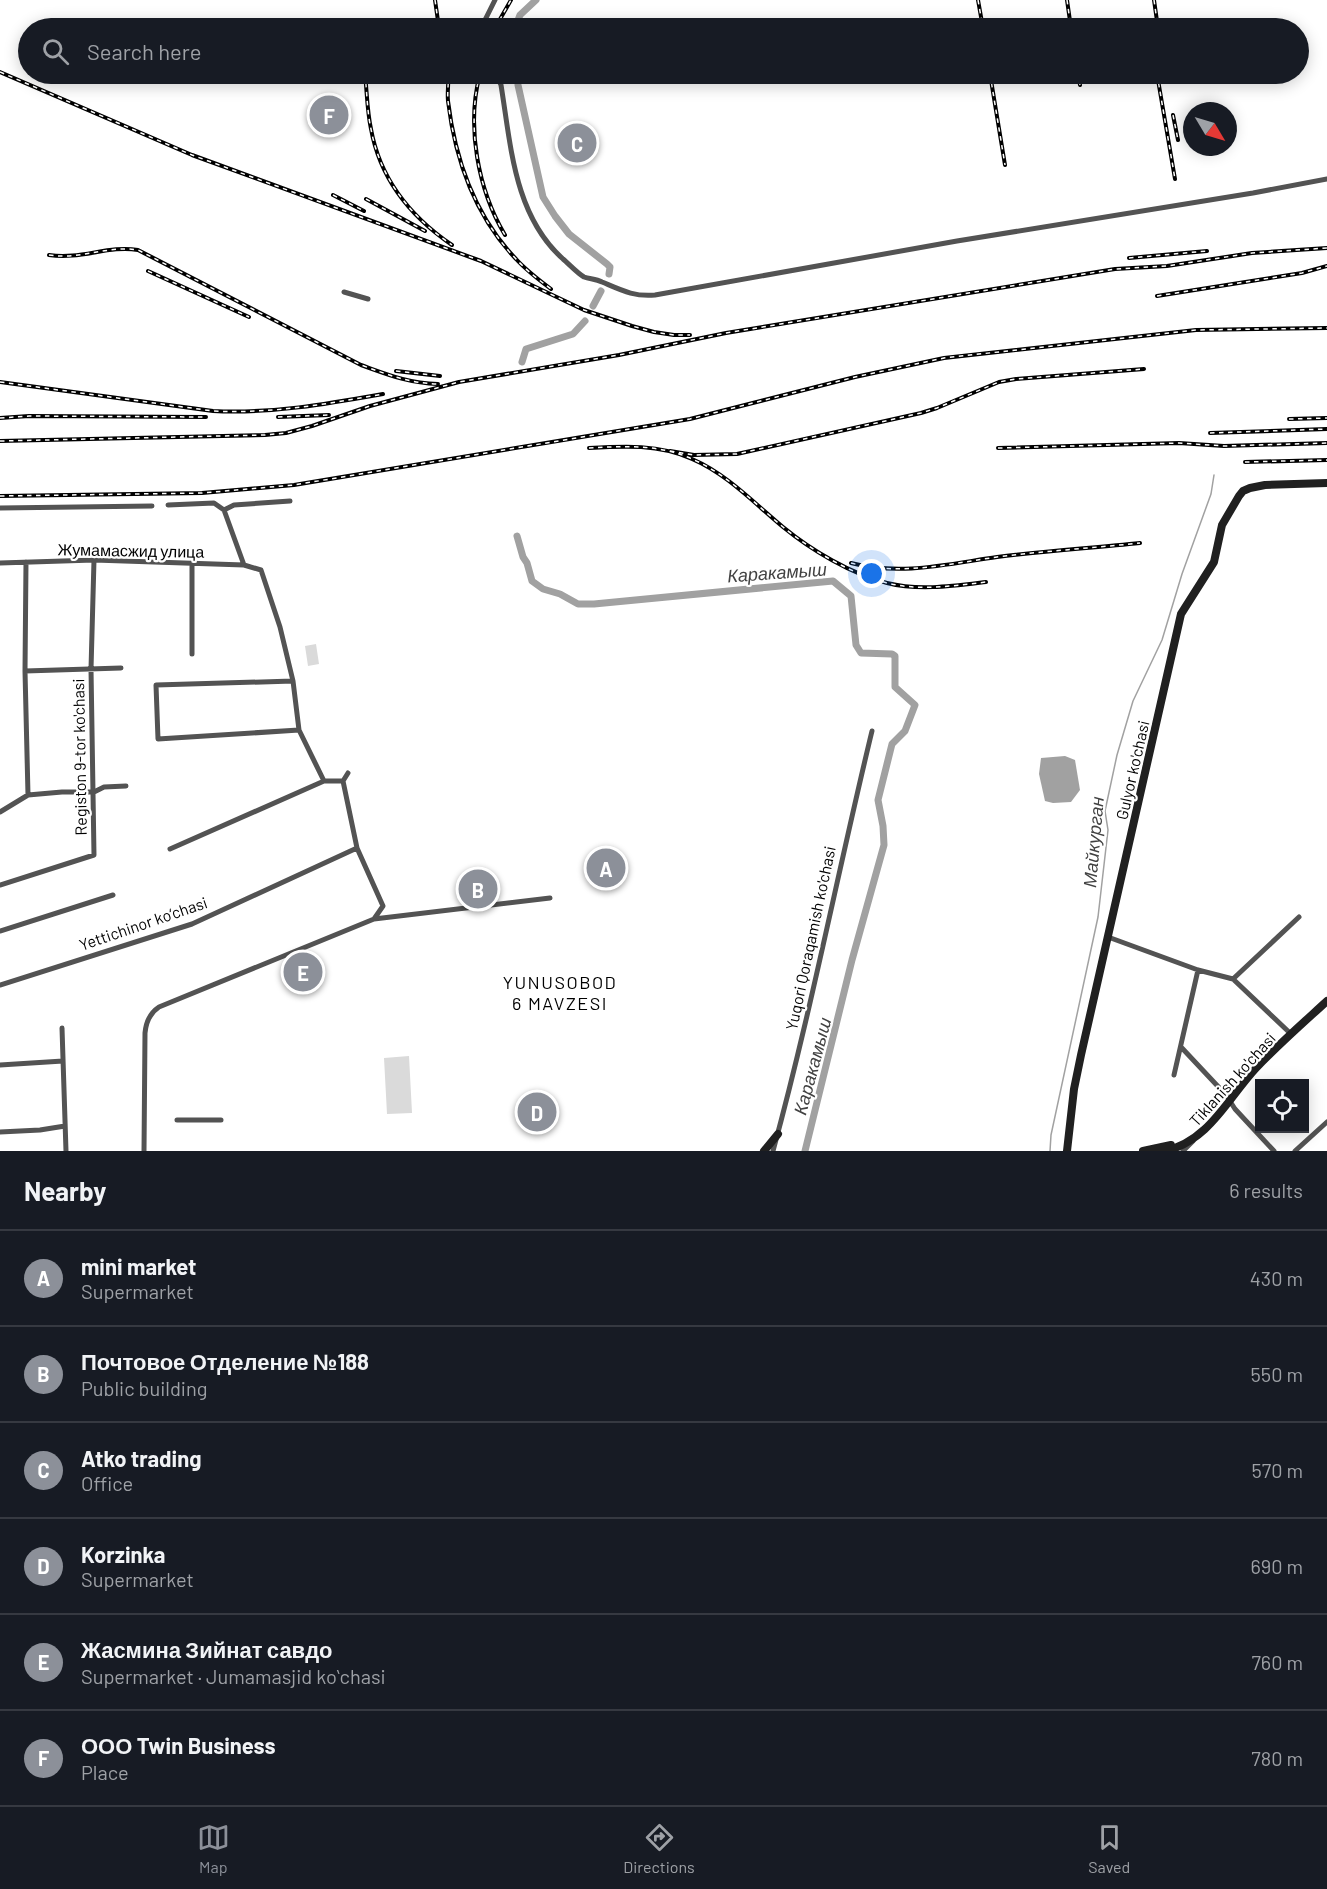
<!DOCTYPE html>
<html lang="en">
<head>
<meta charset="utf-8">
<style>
  body { margin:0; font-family:Barlow,sans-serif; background:#20242c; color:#f1f3f6 }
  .controls { position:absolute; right:18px; bottom:18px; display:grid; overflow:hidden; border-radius:0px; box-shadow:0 3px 15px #0003 }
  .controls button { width:54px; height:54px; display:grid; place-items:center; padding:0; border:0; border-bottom:2px solid #363941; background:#171b24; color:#f1f3f6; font:30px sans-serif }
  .compass { position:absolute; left:1183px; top:102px; width:54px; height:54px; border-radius:50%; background:#171b24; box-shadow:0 3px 15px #0003; rotate:128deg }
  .you { position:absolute; left:872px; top:574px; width:21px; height:21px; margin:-15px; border:4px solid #fff; border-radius:50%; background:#1a73e8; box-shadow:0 0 0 9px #1a73e833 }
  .badge { display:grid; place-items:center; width:39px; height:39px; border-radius:50%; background:#8c9099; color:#fff; font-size:20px; font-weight:700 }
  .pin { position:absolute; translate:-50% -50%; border:3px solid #fff; box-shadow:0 2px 6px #0006 }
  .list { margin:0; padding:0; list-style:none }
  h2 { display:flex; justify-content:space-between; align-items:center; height:78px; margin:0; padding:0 24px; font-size:26px }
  h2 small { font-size:20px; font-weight:400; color:#9ea1a6 }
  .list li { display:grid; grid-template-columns:39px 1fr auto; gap:18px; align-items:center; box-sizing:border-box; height:96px; padding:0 24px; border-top:2px solid #363941 }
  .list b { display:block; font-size:22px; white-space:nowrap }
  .list p { margin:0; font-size:20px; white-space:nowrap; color:#9ea1a6 }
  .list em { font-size:20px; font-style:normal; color:#9ea1a6 }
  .icon { flex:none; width:33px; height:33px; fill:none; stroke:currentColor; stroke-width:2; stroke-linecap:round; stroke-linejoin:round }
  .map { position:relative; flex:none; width:1327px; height:1151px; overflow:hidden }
  .search { position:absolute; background:#171b24; box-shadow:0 3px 15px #0003; left:18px; right:18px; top:18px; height:66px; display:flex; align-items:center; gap:15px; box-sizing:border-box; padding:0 21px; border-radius:33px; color:#9ea1a6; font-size:22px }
  .sheet { height:654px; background:#171b24 }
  nav { display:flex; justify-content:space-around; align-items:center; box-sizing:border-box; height:84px; border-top:2px solid #363941; background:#171b24; font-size:16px; color:#9ea1a6 }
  nav a { display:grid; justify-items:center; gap:3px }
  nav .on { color:#8c9099 }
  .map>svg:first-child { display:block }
  .green { fill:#dadada }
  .water { fill:#a1a1a1 }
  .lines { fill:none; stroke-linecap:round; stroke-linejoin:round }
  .stream { stroke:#a1a1a1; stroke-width:1.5 }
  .canal { stroke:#a1a1a1; stroke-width:7 }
  .street { stroke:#535353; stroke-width:5 }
  .secondary { stroke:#202020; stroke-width:8 }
  .rail-casing { stroke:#000; stroke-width:4 }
  .rail { stroke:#fff; stroke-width:1.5; stroke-dasharray:4.5; stroke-linecap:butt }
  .labels { text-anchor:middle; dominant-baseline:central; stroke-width:4.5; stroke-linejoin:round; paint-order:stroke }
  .street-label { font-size:16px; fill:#000; stroke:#fff }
  .water-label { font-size:18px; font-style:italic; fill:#424242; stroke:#fff }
  .neighbourhood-label { font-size:18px; letter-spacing:1.5px; fill:#000; stroke:#fff }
</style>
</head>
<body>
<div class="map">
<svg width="1327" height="1151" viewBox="0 0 1327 1151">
  <rect width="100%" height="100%" fill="#fff"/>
  <path class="green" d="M316,644l3,20 -11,2 -3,-20z
    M409,1056l3,57 -25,1 -3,-56z"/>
  <path class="water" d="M1065,756l10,4 5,30 -9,12 -18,1 -8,-2 -6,-27 2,-16z"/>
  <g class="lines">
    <path class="stream" d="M1050,1151l1,-16 47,-218 10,-87 -3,-19 12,-56 16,-54 29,-61 20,-66 29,-80 3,-19"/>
    <path class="canal" d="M515,28l5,-13 16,-15
      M518,85l25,112 12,19 14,18 38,30 3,3 -1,7
      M593,306l8,-15
      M522,362l4,-13 47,-15 12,-13
      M517,536l6,21 4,6 5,18 11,8 17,5 18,10h16l239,-23 18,15 5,49 5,8 31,1 3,2v31l20,18 -10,26 -13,13 -14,56 5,26 1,19 -32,115 -47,191"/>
    <path class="street" d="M481,28l14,-28
      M496,74l5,11c10,61 13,130 62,174 6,5 14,14 21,18 6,2 12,2 18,5 19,8 32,15 53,13l302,-54 296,-48 74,-14
      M344,292l24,7
      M168,505l46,-2 10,7 20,55
      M0,508l152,-2
      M224,510l10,-5 56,-4
      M26,562l-1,109 3,124
      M0,563l94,-3 150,5 17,5 19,57 13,54 6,49 25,51h19
      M192,654v-90
      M25,671l96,-3
      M293,681l-137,4 2,54 141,-9
      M343,781l5,-8
      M94,792l10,-5 22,-1
      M0,812l28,-17 34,-3h32
      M170,849l154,-68
      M0,885l94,-30 -3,-186 3,-109
      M374,919l176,-21
      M0,931l113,-36
      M1108,937l90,33 35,9 58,55
      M1233,979l66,-62
      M0,985l192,-61 165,-76
      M62,1028l4,123
      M1181,1047l45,48 9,14 39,42
      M0,1065l63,-4
      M1174,1075l24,-105
      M177,1120h44
      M0,1132l40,-2 25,-4
      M144,1151l1,-118c1,-11 5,-20 14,-26l215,-88 9,-13 -26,-58 -14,-67
      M773,1151c38,-139 65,-280 99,-420
      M1183,1151l10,-10
      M1295,1151l32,-29"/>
    <path class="secondary" d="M764,1151l14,-17
      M1067,1151l7,-62 7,-34 100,-441 33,-52 8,-37 17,-29 4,-5 7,-3 15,-3 62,-2
      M1143,1151l28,-6
      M1165,1151c44,-10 63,-53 91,-83 23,-24 47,-45 71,-67"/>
    <g class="rail-casing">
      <path id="rail" d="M435,0l4,28
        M978,0l5,28
        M1067,0l4,28
        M1154,0l4,28
        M361,21l1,7
        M495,28l16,-28
        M0,72l192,83 289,106 103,49 48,16 22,6 20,3h16
        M365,74c2,18 2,37 6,55 9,50 40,88 81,116
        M448,74c1,9 -1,18 0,27 7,58 27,115 68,158 10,11 23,21 35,30
        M480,74c-14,52 -2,116 25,161
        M990,74l15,91
        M1078,74l2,11
        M1157,74l18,105
        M1173,115l5,25
        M333,195l31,16
        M366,199l59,32
        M49,255c32,5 59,-10 89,-5l223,115c28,10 47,18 77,19
        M1129,258l78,-7
        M148,271l101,46
        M1157,296l145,-23 25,-7
        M396,371l44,5
        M0,382l213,29c58,3 114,-7 170,-17
        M278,417l51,-2
        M0,418l29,-2 177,1
        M1289,419l38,-1
        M1210,433l117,-4
        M0,441l265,-6 21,-2 26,-7 58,-20 89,-24 160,-27 107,-22 389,-64 52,-3 85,-13 75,-5
        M589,448c35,-2 70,-4 103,11 35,15 62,44 91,68 28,23 68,47 104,56 32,8 66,3 99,-1
        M998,448l181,-5 45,3 103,-3
        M670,451l24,4 43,-1 184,-41 16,-5 62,-26 17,-3 128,-10
        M1245,462l82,-2
        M0,496l202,-3 92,-8 396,-66 165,-42 89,-19 252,-28 131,-2
        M851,563c49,13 97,1 146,-6 48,-6 95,-9 143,-14"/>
    </g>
    <use href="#rail" class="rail"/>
  </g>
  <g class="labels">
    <g class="street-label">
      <text transform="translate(131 550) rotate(1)">Жумамасжид улица</text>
      <text transform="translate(79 757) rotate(-91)">Registon 9-tor ko'chasi</text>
      <text transform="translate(1132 770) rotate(-77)">Gulyor ko'chasi</text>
      <text transform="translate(143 923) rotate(-19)">Yettichinor ko‘chasi</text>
      <text transform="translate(810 938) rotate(-78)">Yuqori Qoraqamish ko'chasi</text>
      <text transform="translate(1232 1079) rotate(-48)">Tiklanish ko'chasi</text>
    </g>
    <g class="water-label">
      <text transform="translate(777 572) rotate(-4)">Каракамыш</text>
      <text transform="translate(1093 842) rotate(-85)">Майкурган</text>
      <text transform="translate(812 1066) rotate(-75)">Каракамыш</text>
    </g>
    <g class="neighbourhood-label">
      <text x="560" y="982">YUNUSOBOD<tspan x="560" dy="21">6 MAVZESI</tspan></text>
    </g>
  </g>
</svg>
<div class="controls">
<button><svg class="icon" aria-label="locate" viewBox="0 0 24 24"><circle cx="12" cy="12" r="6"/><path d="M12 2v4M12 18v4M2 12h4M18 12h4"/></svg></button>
</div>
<svg class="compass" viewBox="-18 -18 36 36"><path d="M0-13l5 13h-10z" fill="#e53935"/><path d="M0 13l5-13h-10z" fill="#9ea1a6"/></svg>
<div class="you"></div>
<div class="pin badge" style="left:606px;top:868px">A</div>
<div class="pin badge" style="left:478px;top:889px">B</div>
<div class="pin badge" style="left:577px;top:143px">C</div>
<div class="pin badge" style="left:537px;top:1112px">D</div>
<div class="pin badge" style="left:303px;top:972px">E</div>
<div class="pin badge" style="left:329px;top:115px">F</div>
<div class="search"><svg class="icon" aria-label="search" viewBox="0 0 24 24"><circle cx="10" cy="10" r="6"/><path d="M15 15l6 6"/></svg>Search here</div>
</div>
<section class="sheet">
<h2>Nearby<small>6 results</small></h2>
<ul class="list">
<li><span class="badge">A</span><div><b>mini market</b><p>Supermarket</p></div><em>430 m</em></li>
<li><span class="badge">B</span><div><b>Почтовое Отделение №188</b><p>Public building</p></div><em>550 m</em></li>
<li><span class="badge">C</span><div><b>Atko trading</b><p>Office</p></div><em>570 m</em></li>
<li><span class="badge">D</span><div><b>Korzinka</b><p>Supermarket</p></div><em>690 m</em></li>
<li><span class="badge">E</span><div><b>Жасмина Зийнат савдо</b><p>Supermarket · Jumamasjid koʻchasi</p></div><em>760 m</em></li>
<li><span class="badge">F</span><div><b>ООО Twin Business</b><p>Place</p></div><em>780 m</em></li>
</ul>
</section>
<nav>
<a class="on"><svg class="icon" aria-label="map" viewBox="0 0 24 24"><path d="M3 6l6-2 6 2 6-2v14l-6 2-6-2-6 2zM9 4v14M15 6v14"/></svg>Map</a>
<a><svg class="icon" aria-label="directions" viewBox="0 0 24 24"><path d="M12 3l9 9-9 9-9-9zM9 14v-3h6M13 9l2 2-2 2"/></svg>Directions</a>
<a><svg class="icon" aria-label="saved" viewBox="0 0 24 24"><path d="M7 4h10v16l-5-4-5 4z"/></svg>Saved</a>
</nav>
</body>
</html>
